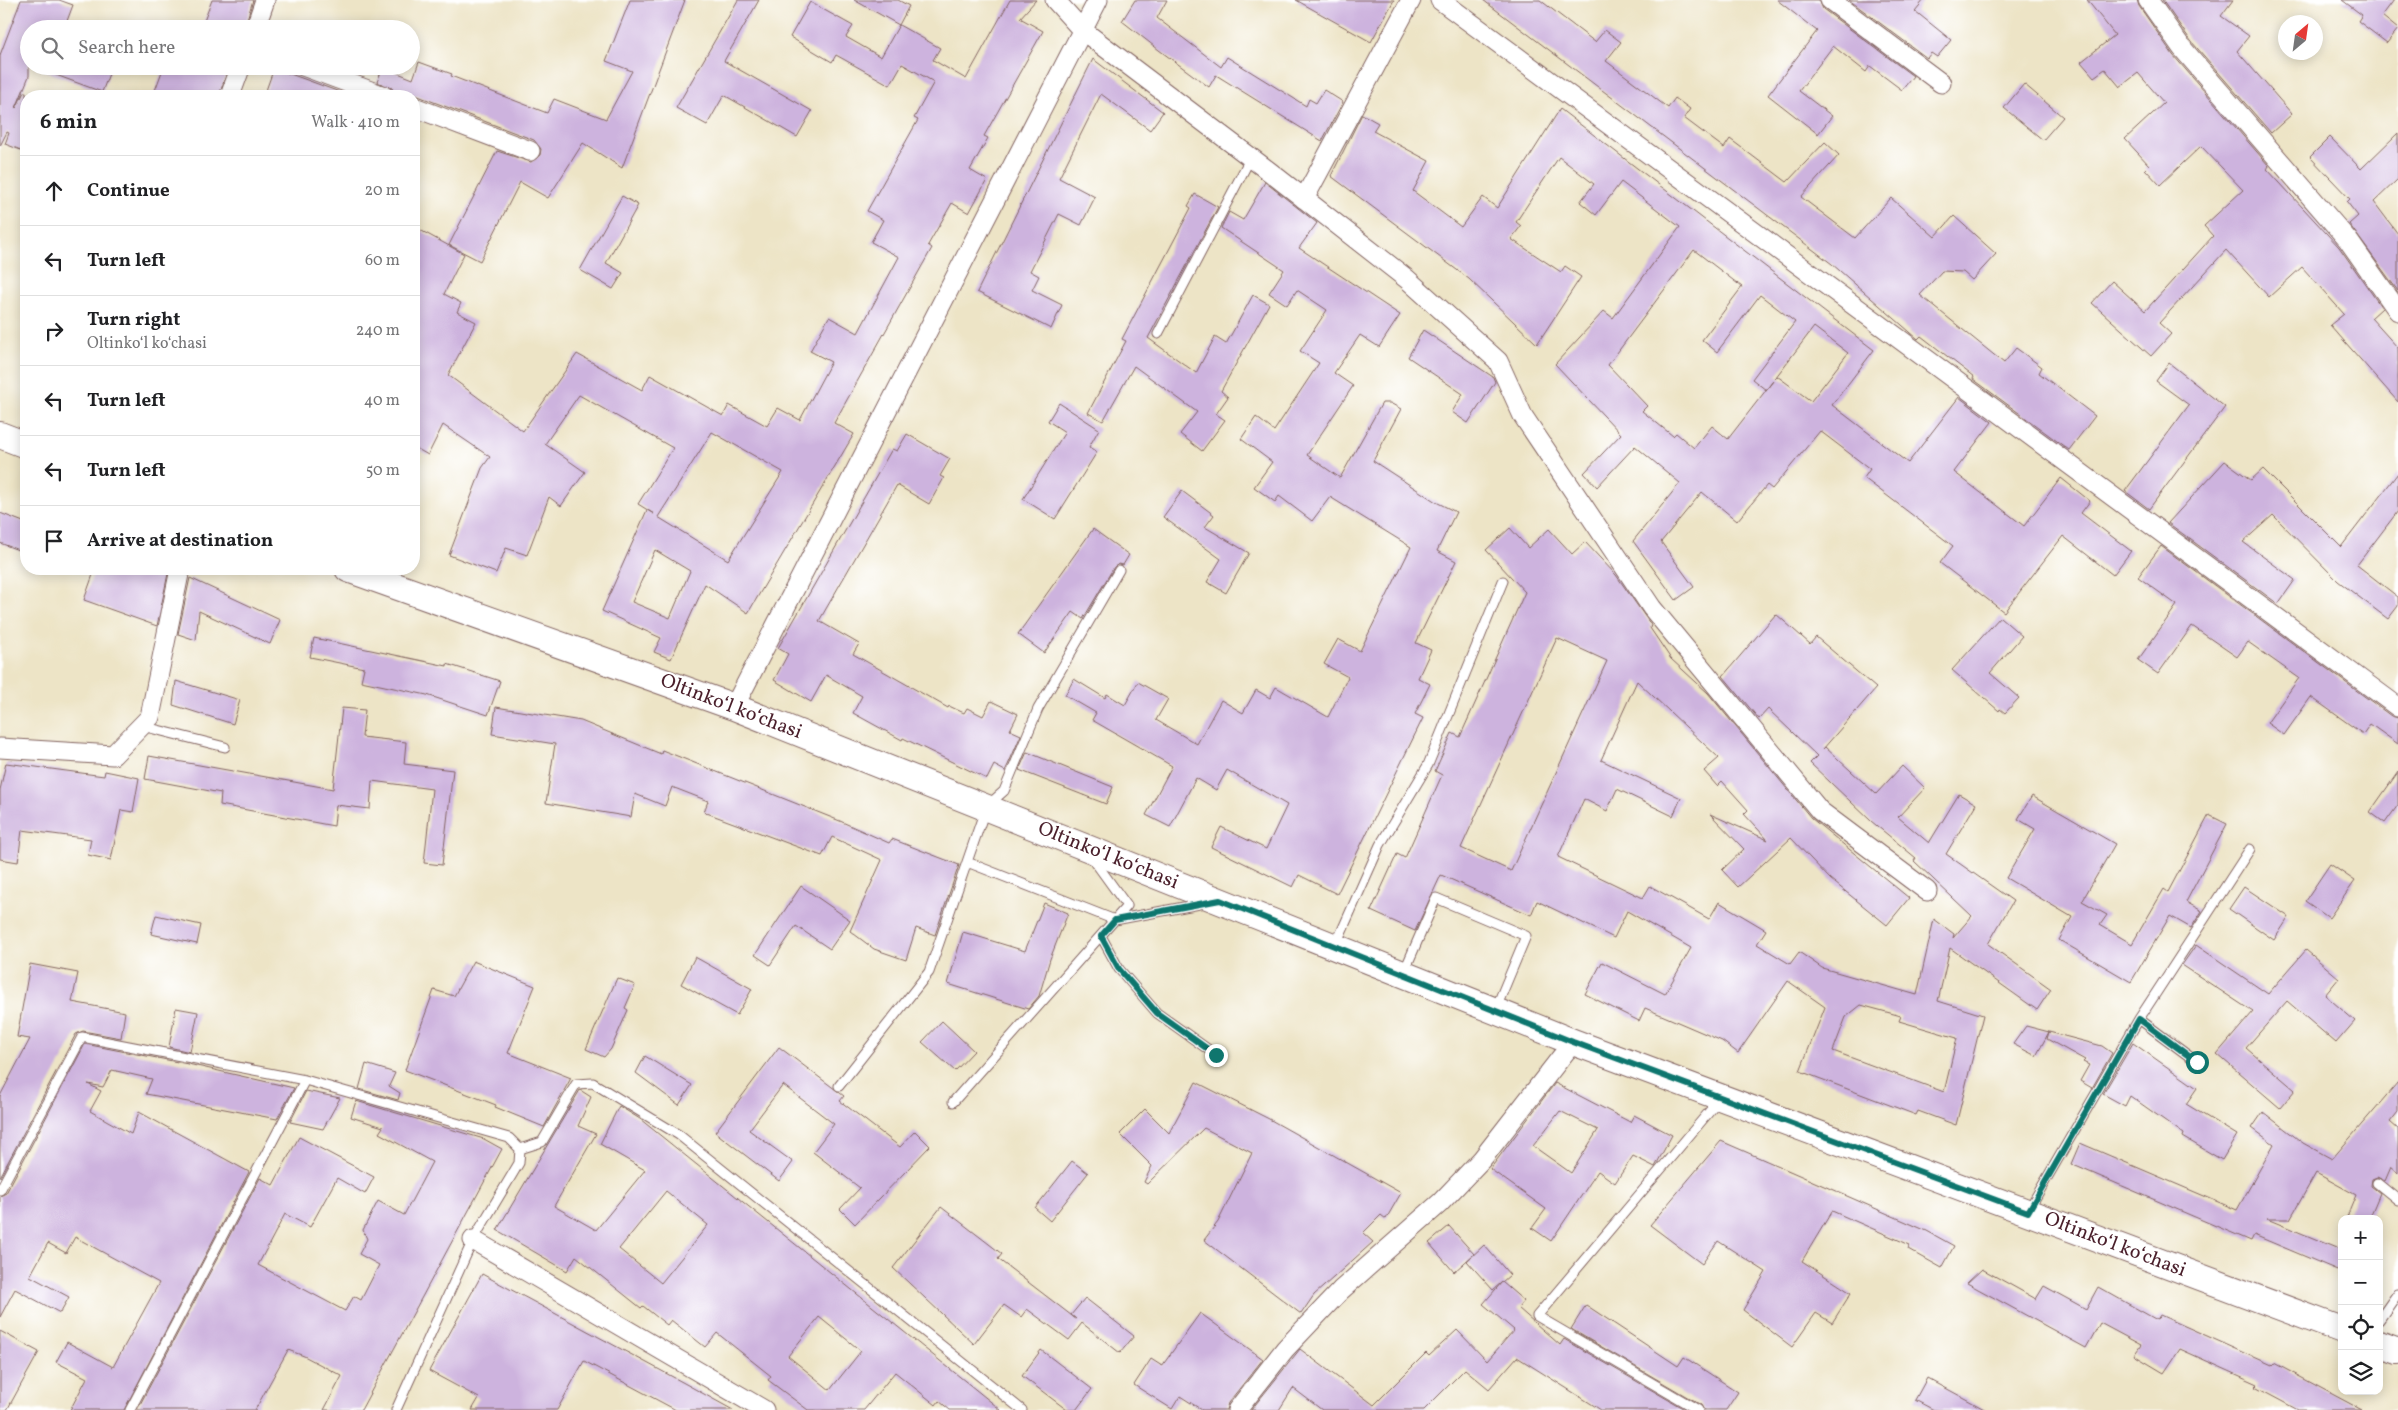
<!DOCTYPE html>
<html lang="en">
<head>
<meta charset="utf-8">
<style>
  body { margin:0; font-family:Vollkorn,serif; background:#f6f6f6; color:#202124 }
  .controls { position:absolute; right:15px; bottom:15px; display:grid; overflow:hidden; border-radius:10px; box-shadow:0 2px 12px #0003 }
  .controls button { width:45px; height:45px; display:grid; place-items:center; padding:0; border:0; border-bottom:1px solid #e0e0e0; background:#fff; color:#202124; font:25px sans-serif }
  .compass { position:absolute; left:2278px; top:15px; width:45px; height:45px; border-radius:50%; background:#fff; box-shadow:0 2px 12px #0003; rotate:29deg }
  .stop { position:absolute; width:15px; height:15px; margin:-11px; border:4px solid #0f766e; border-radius:50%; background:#fff }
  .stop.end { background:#0f766e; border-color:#fff; box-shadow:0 1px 5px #0008 }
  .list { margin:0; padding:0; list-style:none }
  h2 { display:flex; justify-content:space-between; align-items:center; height:65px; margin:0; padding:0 20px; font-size:21px }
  h2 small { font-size:16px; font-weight:400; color:#757577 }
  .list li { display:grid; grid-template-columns:32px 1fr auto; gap:15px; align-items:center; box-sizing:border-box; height:70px; padding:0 20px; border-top:1px solid #e0e0e0 }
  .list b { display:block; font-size:19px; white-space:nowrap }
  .list p { margin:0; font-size:16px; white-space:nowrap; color:#757577 }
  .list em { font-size:16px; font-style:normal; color:#757577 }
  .icon { flex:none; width:28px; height:28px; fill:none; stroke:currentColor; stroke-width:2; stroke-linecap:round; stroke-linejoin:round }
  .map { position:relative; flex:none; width:2398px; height:1410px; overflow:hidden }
  .search { position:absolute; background:#fff; box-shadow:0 2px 12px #0003; left:20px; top:20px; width:400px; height:55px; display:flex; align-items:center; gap:12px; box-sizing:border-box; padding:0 18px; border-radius:28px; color:#757577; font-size:19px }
  .panel { position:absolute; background:#fff; box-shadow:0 2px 12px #0003; left:20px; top:90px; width:400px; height:485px; border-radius:20px }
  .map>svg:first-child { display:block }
  .building { fill:#cdb3de; fill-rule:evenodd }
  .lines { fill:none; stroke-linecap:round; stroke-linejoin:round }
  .lane-casing { stroke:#836461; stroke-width:11 }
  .street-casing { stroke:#836461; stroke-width:21 }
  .secondary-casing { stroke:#836461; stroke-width:28 }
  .lane { stroke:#fff; stroke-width:9 }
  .street { stroke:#fff; stroke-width:19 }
  .secondary { stroke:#fff; stroke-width:26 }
  .route { stroke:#0f766e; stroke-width:6 }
  .labels { text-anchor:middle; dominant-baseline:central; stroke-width:4; stroke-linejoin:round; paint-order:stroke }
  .street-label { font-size:20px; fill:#4a1f2b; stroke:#fff }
</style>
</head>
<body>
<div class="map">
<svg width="2398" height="1410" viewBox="0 0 2398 1410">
  <rect width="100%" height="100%" fill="#fff"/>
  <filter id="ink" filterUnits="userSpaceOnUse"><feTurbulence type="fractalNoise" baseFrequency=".02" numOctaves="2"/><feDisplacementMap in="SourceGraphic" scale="10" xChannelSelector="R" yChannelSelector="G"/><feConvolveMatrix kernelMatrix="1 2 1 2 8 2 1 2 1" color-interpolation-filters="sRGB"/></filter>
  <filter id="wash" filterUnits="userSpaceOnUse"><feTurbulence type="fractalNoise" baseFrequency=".0096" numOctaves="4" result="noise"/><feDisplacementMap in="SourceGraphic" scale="20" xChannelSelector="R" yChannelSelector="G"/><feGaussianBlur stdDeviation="1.12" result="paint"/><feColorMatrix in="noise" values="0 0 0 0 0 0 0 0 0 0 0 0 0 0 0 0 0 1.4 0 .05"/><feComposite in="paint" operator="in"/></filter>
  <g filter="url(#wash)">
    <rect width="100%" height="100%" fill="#ede4c6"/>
    <g id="blocks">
      <path class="building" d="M21,0h38l14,5 -9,24h-35v47l-13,32 8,-16h2v60l-21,-8 4,-11 -2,-1 -7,14v-91z
        M212,0h41l-9,29h-43z
        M630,0h55l-63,168 -39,-25 -35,55 -28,-16 -40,79 -31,-16 48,-94 34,11 9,-7 1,-6 -7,-9 -116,-44h-23l-3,-8 -15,-6 6,-15 30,12 6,-17 33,12 -1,2 96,37 7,-14 52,20 26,-48 -26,-10z
        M738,0h21l-35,61 88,50 -15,26 -73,-42 -17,30 -31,-17z
        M854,0h44l11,6 -10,19z
        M1010,0h26l-16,18 23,13 -59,105 4,2 -18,32 17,10 -18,33 -17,-10 -24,42 4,3 -98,175 20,11 -106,179 -43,-29 -34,75 -17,-7 7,-14 -59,-27 45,-101 7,4 -16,-10 35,-56 -94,-53 -34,49 40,28 -24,34 -12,-9 -22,58 -21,-7 -10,25 -47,-18 33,-87 8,-11 -47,-32 -15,30 -14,-8v-205l6,-12 44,24 -20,40 17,9 -4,9 19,10 -28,53 75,56 54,-77 65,36 8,-15 73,41 6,-11 38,21 11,-18 22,12 31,-58 -21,-11 19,-34 29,16 41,-76 -28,-15 12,-22 -16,-9 51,-91 -4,-2 20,-36 -32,-18 -12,21 -54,-30 -4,7 -42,-25 20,-35 43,24 -7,11 35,20 18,-32 41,23 -7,12 33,19zM712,432l71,40 -55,88 -70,-43zM655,550l35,21 -20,47 -38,-16z
        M1135,0h32l-10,18 64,49 6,-10 79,49 3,-7 7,4 8,-13 19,12 -21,39 -106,-66 -7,12 -50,-37 -37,-29z
        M1296,0h98l-23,42z
        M1483,0h57l55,42 10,-12 16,12 -15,19 62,47 7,-10 15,11 -6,9 40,30 6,-9 57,43 38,-40 14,13 -38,42 54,41 36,-40 44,39 19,-21 42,38 -24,26 -9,-8 -21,-1 -22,24 84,68 12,-15 26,19 -3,6 56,43 -26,34 -96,-71 1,-2 -53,-41 -3,3 -86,-75z
        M1777,0h42l4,9 90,67 -11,14 -32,-24 -4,6 -33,-26 -34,45 33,25 -14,18 -50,-39 49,-64z
        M1849,0h75l-9,11 36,29 -14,17 -6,-4 -4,5z
        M2087,0h50l2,6 34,49 96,111 -2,3 72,78 43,61 -11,10 27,30v54l-68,-77 14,-11 -42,-47 -33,30 -43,-47 -67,73 12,11 -20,22 -59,-53 20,-22 33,30 68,-75 -9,-10 39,-36 -42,-44 -41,39 -15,-16 4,-4 -24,-26 39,-36 -26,-30 -18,14 -15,-18 -11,8 -13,-15 34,-27z
        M2162,0h71l-12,16 28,20 -12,15 55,63 -21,19 -80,-92z
        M2342,0h52l-12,16 16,13 -11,14 -29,-22 4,-6z
        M1093,59l70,53 -13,18 -49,-36 -42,84 36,19 -14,28 -22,-11 -29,57 9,5 -7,14 30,15 -11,24 -74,-37z
        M37,66h75l-10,26 -65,-24z
        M164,66h65l-10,30h-66z
        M274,68l71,26v2h-81z
        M2024,84l39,33 -20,23 -39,-32z
        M1560,109l314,241 -42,55 76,58 51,-66 33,25 -38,50 70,54 37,-48 29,23 -9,12 50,38 -18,24 -50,-39 -59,76 -64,-49 13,-17 -89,-68 6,-9 -50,-38 -48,58 -5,-4 -30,36 -35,-29 -41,50 33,45 -18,13 -43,-59 47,-58 -45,-37 -38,41 -13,-14 37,-39 -66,-70 49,-53 9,7 67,-91 -59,-45 -25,33 -16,-13 14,-18 -35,-27 -43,65 5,4 -10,13 50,33 4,-6 16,11 -44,67 -68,-65 -138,-103 31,-62 16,9 -5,8 56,30 -16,30 48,36 22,-30 14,11zM1694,250l48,37 -40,53 15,12 43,-57 35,27 -43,57 14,11 48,-63 34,26 -37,48 -34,-25 -49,63 -16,-13 -18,22 -18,-15 -3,3 -31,-25 5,-5 -39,-41z
        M2398,133v46l-24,23 24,32v57l-49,-67 9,-8 -11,-14 3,-3 -40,-42 20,-20 31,32z
        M1265,182l52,41 -18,25 101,67 -21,32 -19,-12 -26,38 19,13 -46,69 33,23 42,-75h8l11,6 -28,52 63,41 20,10 -19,39 19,10 -40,82 15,7 -13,28 12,6 -15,30 8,4 -86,176 -38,-19 -6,12 -82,-40 10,-20 45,22 21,-44 -60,-35 -11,20 -20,-12 -26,49 -24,-12 26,-49 -80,-46 4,-7 -31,-18 9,-16 31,19 2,-4 18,11 13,-23 30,17 -12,21 41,24 24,-44 22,13 13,-23 14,8 6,-11 52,30 20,-40 -24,-13 14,-25 22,12 51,-104 -81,-50 -18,24 -33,-25 -4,6 -21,-15 18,-25 -31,-23 15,-22 18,14 45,-68 -19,-12 27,-41 -30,-20 -10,15 -18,-12 15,-23 -63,-42 8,-16 14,8z
        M1195,194l23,13 -70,131 48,35 19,-36 11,7 27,-49 16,9 -48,87 7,6 -12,17 9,6 -23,31 -22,-17 17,-22 -63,-46 -31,55 -15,-8 38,-72 -4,-2 69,-131 -3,-2z
        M622,196l16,9 -32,58 17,10 -10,16 -33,-19z
        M1423,330l70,47 2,5 -27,41 -16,-11 11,-18 -55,-37z
        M2169,363l56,44 -76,102 -24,-18 64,-86 -33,-24z
        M1059,403l40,26 -10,18 8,5 -42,67 -32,-20 42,-67 -17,-11z
        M907,434l43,25 -10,17 4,2 -15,26 -32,-19 -78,136 40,23 -6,10 95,54 1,-2 15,7 3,-5 16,8 8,-15 27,13 -8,16 11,5 -13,30 -3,6 -11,-6 -7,14 -84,-41 -1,2 -49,-27 9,-17 -36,-21 -15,27 -37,-22 14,-26 -10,-6 114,-199 5,2z
        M2225,461l26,19 12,-11 78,78 57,-74v38l-41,54 41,32v9l-10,13 -50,-38 -65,-66 -30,27 52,38 -17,24 -110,-81z
        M1182,491l32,24 -9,12 44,26 -23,40 -19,-11 14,-23 -58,-42z
        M0,513l26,10v30l-26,-10z
        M1510,528l18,20 21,-19 23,25 13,-12 31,33 35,50 -1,3 21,31 37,34 103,125 98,80 -22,27 -57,-46 -39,-41 -53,49 -16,-17 22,-21 -34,-35 58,26 -24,-26 4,-4 -26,-29 -5,5 -13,-15 15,-13 -82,-77 -36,79 80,38 -8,18 -56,-27 -10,22 -23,-12 -26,58 85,41 7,-12 59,33 10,-17 47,28 -9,14 33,20 9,-12 23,16 95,27 17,-76 20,15 -1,4 19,-22 -58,-55 2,-3 -45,-37 -61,-58 7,-7 -49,-47 -9,10 -36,-43 53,-62 34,30 6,-7 60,51 -53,61 2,-2 51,47 26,-28 23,22 -27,29 31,26 30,-49 17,10 -30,50 67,47 -25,43 63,45 -14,21 -87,-62 -12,53 45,14 -27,110 -38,-14 -2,4 -116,-44 25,-64 -37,-26 -50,72 -16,-12 -77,-33 -6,13 -54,-27 17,-32 63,32 26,-46 -64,-37 -13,27 -77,-37 -6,14 -90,-40 -26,56 -44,-20 26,-57 8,4 37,-83 -7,-4 17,-38 8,4 65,-145 -39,-42zM1557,638l50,23 -96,210 -50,-23zM1861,1005l40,11 -2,5 58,17 -13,54 -111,-41 13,-34z
        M1093,529l36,26 -6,10 -4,-1 -5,3 -31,52 -10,-7 -29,41 -26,-19z
        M2161,546l230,170 7,2v26l-28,-20 -7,10 -52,-37 -27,38 -17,-12 32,-45 -51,-36 -11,15 -45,-31 -34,48 -20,-14 39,-55 -39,-28z
        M95,569h74l-12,57 -73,-26z
        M190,578l90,42 -10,24 -71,-33 -3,29 -18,-6z
        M2000,617l22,19 -32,37 29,25 -14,15 -5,-4 -1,2 -47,-41z
        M314,638l133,28v-2l53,17 -12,34 -61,-20 -66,-14 3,-13 -54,-11z
        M176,681l64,19 -7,24 -60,-19z
        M496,707l85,14 80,33 1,-4 178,71 49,22 3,-4 67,26 -24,70 -19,-7 -10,32 -32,-11 -24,-18 32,-71 -50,-23 -10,19 -118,-44 4,-11 -36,-14 -7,19 -30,-12 -4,23 -85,-14 9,-59 -63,-10z
        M342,708l23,2 -3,27 44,5 -2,22 49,6 -11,95 -18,-2 8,-74 -60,-8 -2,28 -34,-4 -2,21 -114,-21 1,-12 -76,-14 4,-23 184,33z
        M1027,752l86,35 -7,17 -87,-34z
        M6,763l98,13 1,-5 34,7 -6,34 -12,-2 -10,50 -23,-5 3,-16 -69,-9 -4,32 -18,-3v-69z
        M2398,772v33l-13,18 -15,-11z
        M2032,796l83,48 -33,57 25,14 -7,10 32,19 32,-55 4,3 41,-77 18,9 -41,78 16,9 -11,17 -21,-12 -39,66 -72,-42 13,-23 -66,-39 29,-49 -17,-10z
        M2330,864l25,17 -26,37 -24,-17z
        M801,886l49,34 -20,29 -34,-23 -26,39 -15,-10z
        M2244,887l45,30 -15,23 -45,-31z
        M1044,903l24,10 -18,46 -11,37 -11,13 -80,-25 15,-52 62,19z
        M156,915l45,10 -4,19 -46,-10z
        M2196,945l72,49 38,-44 33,28 -14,17 30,26 -19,22 -49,-42 -41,47 49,42 -15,18 -63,-54 36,-42 -71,-47z
        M695,957l57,32 -15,26 -56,-31z
        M473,961l62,25 -27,67 63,25 -27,49 -49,-20 1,-2 -91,-35 29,-80 20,6z
        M30,964l48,9 -6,29 53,10 -4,26 -38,-7 -7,3 -76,143v-81l30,-57 -13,-2z
        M617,978l18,7 -10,23 3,2 -17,39 -7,8 -18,-8z
        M176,1008l22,4 -8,40 -21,-5z
        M942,1021l32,30 -19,20 -33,-29z
        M2026,1026l23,6 -13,24 -23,-12z
        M2049,1032l53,14 10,7 -20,35 -12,-7 9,-16 -6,-3 2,-2 -38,-21z
        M2133,1043l64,45 -11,16 51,31 -15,25 -39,-23 1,-3 -54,-38 -5,10 -22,-12z
        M85,1044l103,20 106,24 -17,31 -131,-25 6,-15 -40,-9 -9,17 -15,-3 13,7 -11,20 41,23 8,-22 110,60 -125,238h-54l17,-32 -31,-16 11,-20 46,25 46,-84 -84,-46 -9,16 -18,-10 -18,33 39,21 -9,16 -45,-24 -15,28v-121l6,-3z
        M779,1047l65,49 -4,5 60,46 15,-16 15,15 -75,78 -15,-15 20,-21 -47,-36 21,-28 -51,-39 -34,45 44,32 -14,19 -64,-49z
        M645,1056l47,29 -13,20 -43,-32z
        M366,1064l29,9 -6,13 11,7 -2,7 -39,-11z
        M1196,1082l73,37 132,74 -15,26 -5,-4 -18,18 10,9 -59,53 -13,19 -97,-74 14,-18 34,-69 -48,-25 -57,56 -3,-2 8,-16 -32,-32 25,-25 24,24z
        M2398,1082v30l-8,10 8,7v44l-7,-6 -6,14 -8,-4 -5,2 -1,7 9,7 -11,26h-23l10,-24 -40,-22 -26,46h-23l75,31v22l-88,-37 -3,6 -180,-77 9,-21 157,67 37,-66 -22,-16 11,-16 40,31 29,16z
        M1555,1083l75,39 4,-7 38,20 -17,32 -22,-11 -18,27 -17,-12 -47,70 -19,-13 14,-19 -56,-40zM1560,1111l38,19 -27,43 -38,-27z
        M580,1090l11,7 -13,29 18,8 -42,72 42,24 49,-60 -45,-26 19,-38 21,13 361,291h-51l-11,-9 -3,4 -41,-33 -31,38h-56l-40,-30 3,-4 -54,-43 -12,14 -34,-27 -4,5 -24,-19 -2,2 -65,-52 -9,15 -70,-41zM666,1191l42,34 -47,58 -42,-34zM819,1317l42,34 -31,39 -42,-34z
        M306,1091l34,7 -17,31 -33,-7z
        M356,1101l128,38 18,10 -141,261h-37l18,-34 -38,-20 -16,-6 -33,60h-118l123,-232 13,7 26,-48 75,40 -9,17 -28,-16 -27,49 -25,-13 -27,51 87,46 9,-15 7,4 18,-35 -20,-11 8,-15 -4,-9 15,-29 26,14 28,-53 -53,-29 4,-6 -32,-10z
        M1721,1141l206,90 27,15 -12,22 -34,-19 2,-4 -78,-34 -30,50 49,32 -19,30 -16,-10 -24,34 -49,-37 23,-38 -48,-31 -16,23 -52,-39z
        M1072,1161l16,12 -38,48 -15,-13z
        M941,1207l61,47 -4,5 78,60 -5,-4 14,-17 49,38 -14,17 -38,-30 -13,17 -42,-31 -6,8 -17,-12 -30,39 -81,-76z
        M1449,1226l25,28 -20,18 -25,-29z
        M1484,1245l26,30 -17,15 -26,-29z
        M1982,1269l54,30 8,-13 42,23 12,-22 59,33 3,-5 112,50 2,-2 88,47h-64l-43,-23 3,-3 -78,-35 -16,24 -30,-18 7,-10 -41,-22 -14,25 -119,-65z
        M482,1274l202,109 49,27h-57l-92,-49 -27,49h-85l7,-12 -50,-27z
        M1502,1282l22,19 -6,7 42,37 4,-6 122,71h-85l-84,-53 -28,32 -24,-20 -41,41h-102l-29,-22 -14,22h-28l49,-61 74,56 52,-52 3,3 28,-26 30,31 27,-31 -31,-26z
        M1586,1305l92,61 6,-9 54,35 -12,18h-22l-3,-5 -130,-76z
        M1200,1313l63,46 -35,44 -2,7h-24l-22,-14 -8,13 -38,-24 17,-26 11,7z
        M0,1331l39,21 -32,58h-7z
        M1041,1350l51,39 -16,21h-9l-45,-34z
        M1927,1378l59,32h-52l-19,-10z"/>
    </g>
  </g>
  <g filter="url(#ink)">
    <use href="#blocks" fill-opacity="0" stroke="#836461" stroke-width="1"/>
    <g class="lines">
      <g class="lane-casing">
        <path id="lane" d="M1158,334l93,-177
          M142,726l83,21
          M967,862l148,58 90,-17
          M1101,936l18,33 38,44 59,42
          M1336,944l44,-99 48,-80 75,-184
          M1404,972l32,-74 90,38 -30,72
          M2139,1019l111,-170
          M839,1086l90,-114 57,-165 18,-16 34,-82 81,-139
          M953,1102l174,-196 -34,-47
          M520,1149l22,-7 34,-58 17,-1 86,52 343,275
          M2377,1183l21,17
          M0,1190l82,-153 223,43 204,58 11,11 -1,14 -46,77 -77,170
          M2029,1209l110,-190 58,43
          M2379,1320l19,-27
          M130,1410l175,-330
          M1698,1410l-161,-94 183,-217"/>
      </g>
      <g class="street-casing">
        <path id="street" d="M1055,0l27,30 188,142 137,107 91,82 25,55 129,192 168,203 107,80
          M1440,0l958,707
          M1830,0l111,83
          M2148,0l34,48 166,192 50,71
          M255,29l10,-29
          M303,66l81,30
          M230,96l11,-30
          M414,107l116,44
          M1304,199l107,-199
          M734,707l364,-707
          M0,748l113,7 37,-38 30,-148
          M473,1240l291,170
          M1237,1410l48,-61 56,-59 99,-87 42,-44 91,-117"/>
      </g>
      <g class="secondary-casing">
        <path id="secondary" d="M0,435l26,10
          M348,569l386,138 839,335 769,288
          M2379,1344l19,7"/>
      </g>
      <use href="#lane" class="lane"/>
      <use href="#street" class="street"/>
      <use href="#secondary" class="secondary"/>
    </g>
  </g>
  <g class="lines" filter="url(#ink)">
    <path class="route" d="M1216,1055l-59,-42 -38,-44 -18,-33 14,-16 105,-20 353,142 455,170 111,-193 58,43"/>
  </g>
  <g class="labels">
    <g class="street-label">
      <text transform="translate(731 707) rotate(21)">Oltinkoʻl koʻchasi</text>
      <text transform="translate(1108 856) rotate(22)">Oltinkoʻl koʻchasi</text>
      <text transform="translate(2115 1245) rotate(21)">Oltinkoʻl koʻchasi</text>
    </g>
  </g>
</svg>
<div class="controls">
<button>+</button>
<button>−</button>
<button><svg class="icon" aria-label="locate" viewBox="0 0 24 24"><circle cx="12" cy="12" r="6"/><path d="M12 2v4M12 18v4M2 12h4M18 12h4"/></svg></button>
<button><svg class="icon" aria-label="layers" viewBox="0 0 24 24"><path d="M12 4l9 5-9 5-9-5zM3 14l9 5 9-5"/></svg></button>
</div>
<svg class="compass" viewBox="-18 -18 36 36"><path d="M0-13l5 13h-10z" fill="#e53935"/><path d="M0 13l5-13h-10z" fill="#757577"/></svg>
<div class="stop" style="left:2197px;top:1062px"></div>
<div class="stop end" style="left:1216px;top:1055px"></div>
<div class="search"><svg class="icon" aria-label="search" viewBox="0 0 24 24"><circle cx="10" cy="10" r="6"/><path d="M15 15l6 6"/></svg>Search here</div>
<section class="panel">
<h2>6 min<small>Walk · 410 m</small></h2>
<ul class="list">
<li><svg class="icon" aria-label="ahead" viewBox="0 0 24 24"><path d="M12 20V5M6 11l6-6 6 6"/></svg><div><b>Continue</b></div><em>20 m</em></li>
<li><svg class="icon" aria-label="left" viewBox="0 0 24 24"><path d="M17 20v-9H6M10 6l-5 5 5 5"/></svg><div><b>Turn left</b></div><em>60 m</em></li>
<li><svg class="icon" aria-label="right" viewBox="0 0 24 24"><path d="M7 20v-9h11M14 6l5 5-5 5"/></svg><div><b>Turn right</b><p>Oltinkoʻl koʻchasi</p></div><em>240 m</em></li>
<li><svg class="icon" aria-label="left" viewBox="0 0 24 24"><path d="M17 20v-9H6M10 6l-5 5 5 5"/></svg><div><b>Turn left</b></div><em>40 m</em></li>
<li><svg class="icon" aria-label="left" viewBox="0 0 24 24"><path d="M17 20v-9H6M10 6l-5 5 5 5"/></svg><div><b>Turn left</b></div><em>50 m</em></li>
<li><svg class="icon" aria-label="arrive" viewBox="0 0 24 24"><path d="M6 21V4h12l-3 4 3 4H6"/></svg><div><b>Arrive at destination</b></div></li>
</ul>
</section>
</div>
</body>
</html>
